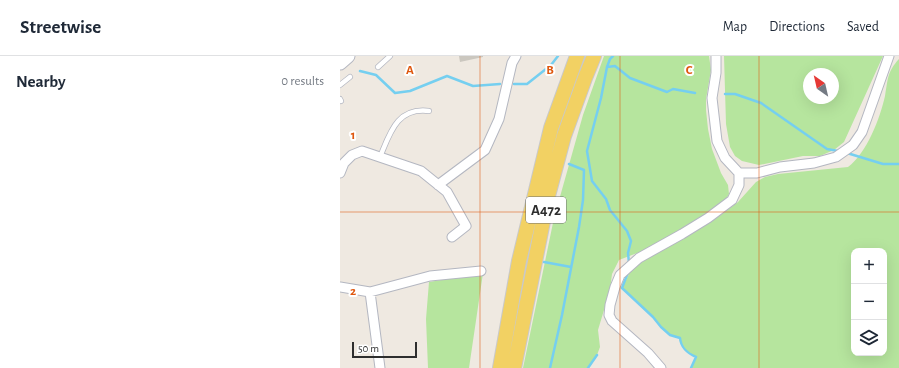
<!DOCTYPE html>
<html lang="en">
<head>
<meta charset="utf-8">
<style>
  body { margin:0; font-family:"Alegreya Sans",sans-serif; background:#f2f2f3; color:#1f2937 }
  .controls { position:absolute; right:12px; bottom:12px; display:grid; overflow:hidden; border-radius:8px; box-shadow:0 4px 16px #0002 }
  .controls button { width:36px; height:36px; display:grid; place-items:center; padding:0; border:0; border-bottom:1px solid #e0e1e3; background:#fff; color:#1f2937; font:20px sans-serif }
  .compass { position:absolute; left:463px; top:12px; width:36px; height:36px; border-radius:50%; background:#fff; box-shadow:0 4px 16px #0002; rotate:326deg }
  .scale { position:absolute; left:12px; bottom:10px; width:65px; box-sizing:border-box; padding-left:4px; border:2px solid #2e2e2e; border-top:0; font-size:11px; line-height:14px; white-space:nowrap; color:#2e2e2e; -webkit-text-stroke:3px #fff; paint-order:stroke }
  .list { margin:0; padding:0; list-style:none }
  h2 { display:flex; justify-content:space-between; align-items:center; height:52px; margin:0; padding:0 16px; font-size:17px }
  h2 small { font-size:13px; font-weight:400; color:#747a83 }
  .icon { flex:none; width:22px; height:22px; fill:none; stroke:currentColor; stroke-width:2; stroke-linecap:round; stroke-linejoin:round }
  .map { position:relative; flex:none; width:559px; height:312px; overflow:hidden }
  header { display:flex; align-items:center; gap:24px; box-sizing:border-box; height:56px; padding:0 20px; background:#fff; border-bottom:1px solid #e0e1e3 }
  header strong { font-size:19px }
  nav { display:flex; gap:22px; margin-inline-start:auto; font-size:14px }
  main { display:flex }
  aside { flex:1; background:#fff }
  .map>svg:first-child { display:block }
  .green { fill:#b6e59e; fill-rule:evenodd }
  .lines { fill:none; stroke-linecap:round; stroke-linejoin:round }
  .stream { stroke:#75cff0; stroke-width:2.5 }
  .building { fill:#cbc7bf }
  .lane-casing { stroke:#b4b7c1; stroke-width:6 }
  .street-casing { stroke:#b4b7c1; stroke-width:11 }
  .secondary-casing { stroke:#b4b7c1; stroke-width:15 }
  .primary-casing { stroke:#c9c9c9; stroke-width:16 }
  .lane { stroke:#fff; stroke-width:4.5 }
  .street { stroke:#fff; stroke-width:9 }
  .secondary { stroke:#fff; stroke-width:13 }
  .primary { stroke:#f2d163; stroke-width:14 }
  .grid { fill:none; stroke:#df570e; stroke-width:1; stroke-opacity:0.55 }
  .labels { text-anchor:middle; dominant-baseline:central; stroke-width:4; stroke-linejoin:round; paint-order:stroke }
  .shield { fill:#fff; stroke:#6d6d6d; stroke-width:1 }
  .shield-label { font-size:15px; font-weight:bold; fill:#2e2e2e }
  .grid-label { font-size:13px; text-anchor:middle; font-weight:bold; fill:#df570e; stroke:#fff; stroke-width:4; stroke-linejoin:round; paint-order:stroke }
</style>
</head>
<body>
<header>
<strong>Streetwise</strong>
<nav><a>Map</a><a>Directions</a><a>Saved</a></nav>
</header>
<main>
<aside>
<h2>Nearby<small>0 results</small></h2>
<ul class="list">
</ul>
</aside>
<div class="map">
<svg width="559" height="312" viewBox="0 0 559 312">
  <rect width="100%" height="100%" fill="#efe9e1"/>
  <path class="green" d="M264,0h105l2,14 -5,29v11l2,19 4,20 9,24 7,12 1,9 -4,7 -38,27 -42,22 -26,10 -7,14 -2,16 -12,40 2,17 -3,8 -9,13h-65l31,-150 29,-103z
    M384,0h159l-39,86 -10,8 -14,6h-17l-44,9 -17,-4 -7,-5 -5,-9 -4,-23zM469,18h24v24h-24z
    M559,3v309h-208l5,-11c-9,-4 -15,-9 -16,-19l-10,-3 -9,-8 -8,-10 -31,-29 8,-16 5,-5 14,-10 40,-22 33,-21 16,-12 18,-20 9,-5 13,-3 70,-7c19,-14 32,-49 37,-71 3,-17 2,-24 14,-37zM514,195h30v102h-30z
    M143,217l-14,95h-41l-2,-49 3,-37z"/>
  <g class="lines">
    <path class="stream" d="M273,0l-3,3 -3,8 -6,31 -14,53 5,30 14,18 4,11 17,21 4,10 -3,12 1,10
      M267,11l8,-1 15,12 37,14 6,-3 22,4
      M20,15l16,4 19,18 15,-2 37,-15 26,10 27,-2
      M174,28h13l24,-19 7,-9
      M385,38h10l26,9 66,46 11,2
      M507,97l36,11h16
      M204,206l27,5
      M289,214l-7,18 31,29 8,10 9,8 10,3c1,10 7,15 16,19l-5,11
      M210,312l12,-53 17,-88 4,-27 1,-30 -15,-6
      M248,312l9,-13"/>
  </g>
  <path class="building" d="M119,0h24v1l-23,5z"/>
  <g class="lines">
    <g class="lane-casing">
      <path id="lane" d="M38,11l12,-11
        M0,29l10,-8
        M0,43l1,2
        M40,101c10,-24 17,-50 49,-46"/>
    </g>
    <g class="street-casing">
      <path id="street" d="M376,0v17l-4,25 5,43 8,17 14,15h18l23,-6 34,-4 22,-6 17,-12 9,-13 27,-76
        M0,117l4,-10 8,-8 10,-4 59,20 26,21 19,34 -14,11
        M98,129l47,-35 14,-31 13,-56 4,-7
        M0,231l30,5 60,-16 51,-5
        M30,236l10,76
        M321,312l-13,-15 -36,-32 -3,-6 1,-10 5,-18 5,-12 19,-17 43,-24 26,-16 24,-18 7,-15v-12"/>
    </g>
    <g class="secondary-casing">
      <path id="secondary" d="M0,7l8,-7"/>
    </g>
    <g class="primary-casing">
      <path id="primary" d="M160,312l19,-107 32,-133 26,-72
        M174,312l34,-172 16,-60 21,-58 9,-22"/>
    </g>
    <use href="#lane" class="lane"/>
    <use href="#street" class="street"/>
    <use href="#secondary" class="secondary"/>
    <use href="#primary" class="primary"/>
  </g>
  <path class="grid" d="M140,0v312M280,0v312M419,0v312M0,156h559"/>
  <g class="labels">
    <rect class="shield" x="186" y="141" width="40" height="26" rx="3"/>
    <g class="shield-label">
      <text x="206" y="154">A472</text>
    </g>
  </g>
  <g class="grid-label">
    <text x="70" y="18">A</text>
    <text x="210" y="18">B</text>
    <text x="349" y="18">C</text>
    <text x="13" y="83">1</text>
    <text x="13" y="239">2</text>
  </g>
</svg>
<div class="controls">
<button>+</button>
<button>−</button>
<button><svg class="icon" aria-label="layers" viewBox="0 0 24 24"><path d="M12 4l9 5-9 5-9-5zM3 14l9 5 9-5"/></svg></button>
</div>
<svg class="compass" viewBox="-18 -18 36 36"><path d="M0-13l5 13h-10z" fill="#e53935"/><path d="M0 13l5-13h-10z" fill="#747a83"/></svg>
<div class="scale">50 m</div>
</div>
</main>
</body>
</html>
